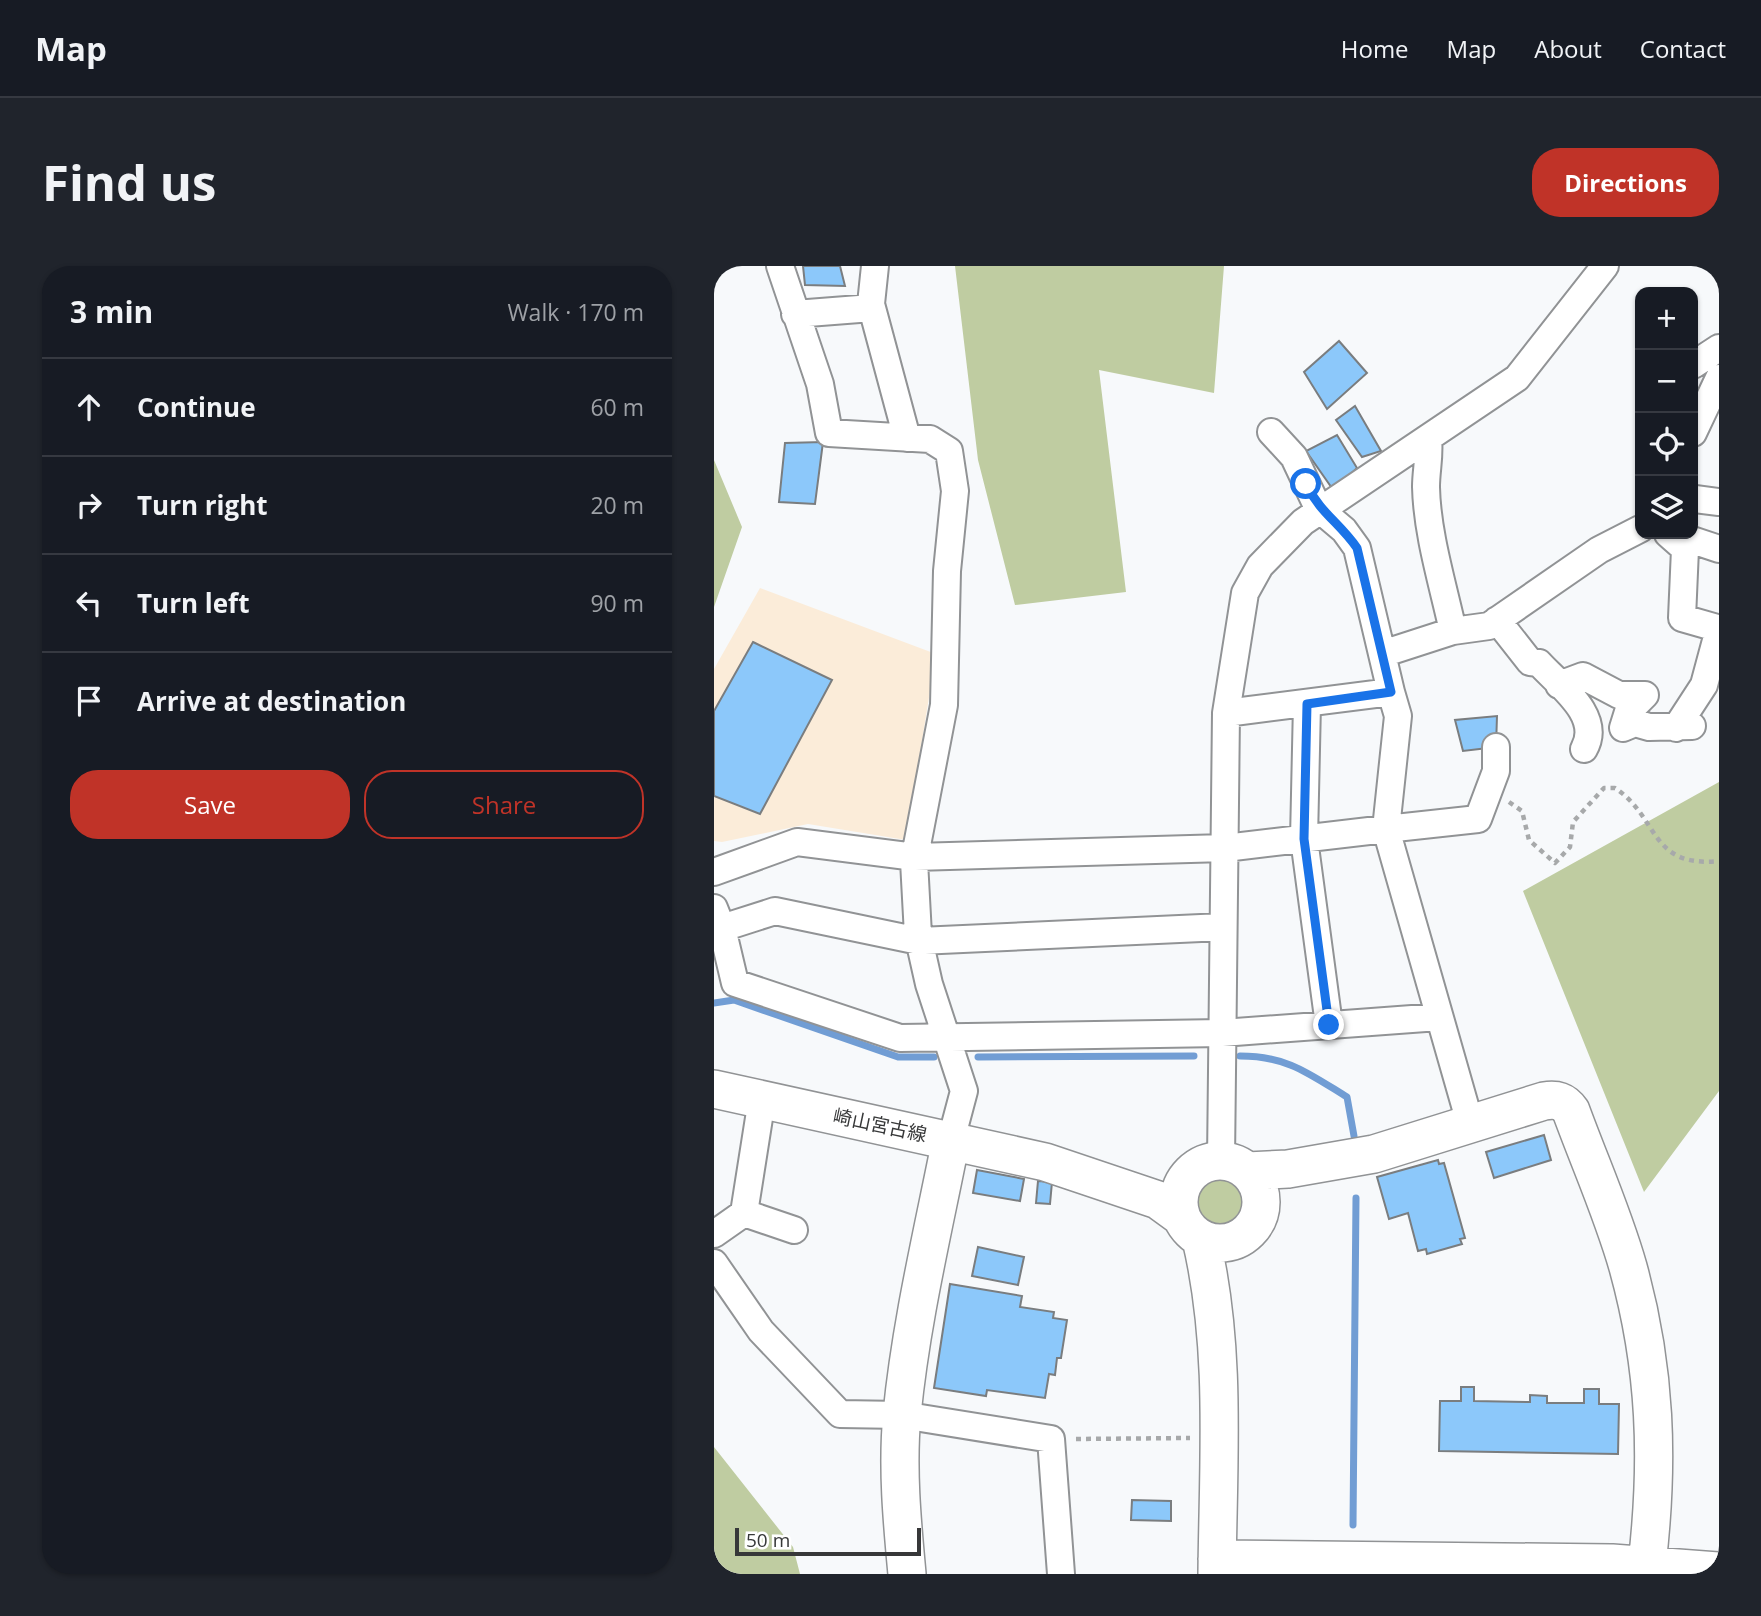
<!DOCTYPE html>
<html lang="en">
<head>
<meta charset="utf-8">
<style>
  body { margin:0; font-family:"Open Sans","Noto Sans JP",sans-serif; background:#20242c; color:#f1f3f6 }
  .controls { position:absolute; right:21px; top:21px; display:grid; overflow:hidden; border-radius:14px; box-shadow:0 2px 5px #0004 }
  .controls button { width:63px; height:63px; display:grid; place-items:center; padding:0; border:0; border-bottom:2px solid #363941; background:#171b24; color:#f1f3f6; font:35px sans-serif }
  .scale { position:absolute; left:21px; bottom:18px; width:186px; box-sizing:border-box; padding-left:7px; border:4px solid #373839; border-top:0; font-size:19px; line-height:24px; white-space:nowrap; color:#373839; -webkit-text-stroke:5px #fff; paint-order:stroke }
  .stop { position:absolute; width:21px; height:21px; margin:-16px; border:5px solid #1a73e8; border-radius:50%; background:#fff }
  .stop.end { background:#1a73e8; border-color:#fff; box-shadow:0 2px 7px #0008 }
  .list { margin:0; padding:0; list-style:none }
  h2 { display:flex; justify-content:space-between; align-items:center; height:91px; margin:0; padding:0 28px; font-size:30px }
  h2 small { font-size:23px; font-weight:400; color:#9ea1a6 }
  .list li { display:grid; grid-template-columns:46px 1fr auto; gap:21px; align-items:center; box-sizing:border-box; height:98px; padding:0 28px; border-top:2px solid #363941 }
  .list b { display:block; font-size:26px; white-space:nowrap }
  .list em { font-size:23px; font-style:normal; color:#9ea1a6 }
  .actions { display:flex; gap:14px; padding:21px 28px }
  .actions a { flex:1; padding:16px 0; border:2px solid #c03328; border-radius:28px; text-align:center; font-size:24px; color:#c03328 }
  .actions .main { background:#c03328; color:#fff }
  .icon { flex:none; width:38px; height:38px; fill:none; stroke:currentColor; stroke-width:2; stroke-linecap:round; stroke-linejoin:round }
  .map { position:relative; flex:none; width:1005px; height:1308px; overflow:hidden; border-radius:28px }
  header { display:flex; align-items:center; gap:42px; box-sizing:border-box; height:98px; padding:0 35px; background:#171b24; border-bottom:2px solid #363941 }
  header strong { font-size:33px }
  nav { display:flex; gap:38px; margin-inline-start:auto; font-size:24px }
  .intro { display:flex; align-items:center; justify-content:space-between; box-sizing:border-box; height:168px; padding:0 42px }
  h1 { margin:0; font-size:49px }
  .button { padding:18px 32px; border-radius:28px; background:#c03328; color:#fff; font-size:24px; font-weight:700 }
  main { display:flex; gap:42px; padding:0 42px }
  aside { flex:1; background:#171b24; border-radius:28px; box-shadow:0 2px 5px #0004 }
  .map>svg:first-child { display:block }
  .education { fill:#fbecd9 }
  .green { fill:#bfcca1 }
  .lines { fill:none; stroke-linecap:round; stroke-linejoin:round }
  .stream { stroke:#719dd4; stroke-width:7 }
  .building { fill:#8cc8fa; stroke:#7a7d7f; stroke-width:2 }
  .street-casing { stroke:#919395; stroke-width:30 }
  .secondary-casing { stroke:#919395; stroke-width:40 }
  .path { stroke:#a7a9aa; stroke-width:4.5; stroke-dasharray:5 5; stroke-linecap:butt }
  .street { stroke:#fff; stroke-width:26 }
  .secondary { stroke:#fff; stroke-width:37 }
  .route { stroke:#1a73e8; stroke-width:9 }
  .labels { text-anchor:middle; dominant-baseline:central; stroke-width:6; stroke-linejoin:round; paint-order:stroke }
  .street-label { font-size:19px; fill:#373839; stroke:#fff }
</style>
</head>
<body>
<header>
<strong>Map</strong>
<nav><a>Home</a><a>Map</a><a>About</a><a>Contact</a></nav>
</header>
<div class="intro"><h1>Find us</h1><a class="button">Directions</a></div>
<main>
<aside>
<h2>3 min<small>Walk · 170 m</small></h2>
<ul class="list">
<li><svg class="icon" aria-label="ahead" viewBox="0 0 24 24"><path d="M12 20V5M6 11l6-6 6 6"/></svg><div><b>Continue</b></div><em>60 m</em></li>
<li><svg class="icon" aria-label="right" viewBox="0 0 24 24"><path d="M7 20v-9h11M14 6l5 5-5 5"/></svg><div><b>Turn right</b></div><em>20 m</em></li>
<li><svg class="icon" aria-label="left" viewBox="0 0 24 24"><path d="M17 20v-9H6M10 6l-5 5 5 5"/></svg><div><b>Turn left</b></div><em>90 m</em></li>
<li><svg class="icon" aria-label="arrive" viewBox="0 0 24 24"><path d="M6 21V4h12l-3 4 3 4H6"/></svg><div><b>Arrive at destination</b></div></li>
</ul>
<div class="actions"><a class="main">Save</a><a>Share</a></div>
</aside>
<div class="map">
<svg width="1005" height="1308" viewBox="0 0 1005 1308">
  <rect width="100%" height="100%" fill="#f7f9fb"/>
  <path class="education" d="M46,322l176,66 -30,186 -98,-16 -86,18 -8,-1v-172z"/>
  <path class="green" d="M241,0h269l-10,127 -115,-23 27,222 -111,13 -37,-145z
    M0,194l28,67 -28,80z
    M1005,516v309l-75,101 -121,-301z
    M482 935a23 23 0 1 1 46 0a23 23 0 1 1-46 0Z
    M0,1181l79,100 7,27h-86z"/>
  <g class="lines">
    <path class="stream" d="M0,737l20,-3 164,57h36
      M526,790c47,0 68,17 107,41l7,39
      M264,791l216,-1
      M639,1259l3,-327"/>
  </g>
  <path class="building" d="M89,0h37l5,20 -40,-1z
    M625,75l28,32 -40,36 -23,-37z
    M641,140l26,45 -19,6 -26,-37z
    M623,169l20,33 -23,23 -28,-40z
    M109,176l-8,62 -36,-2 6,-59z
    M39,376l79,38 -72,134 -46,-18v-85z
    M783,450l-1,31 -33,4 -8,-31z
    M830,869l7,25 -57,18 -8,-26z
    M724,894l1,4 5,-1 21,75 -5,1 2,5 -35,10 -1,-5 -8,2 -10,-38 -19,6 -12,-42z
    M263,904l47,9 -4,22 -47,-8z
    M324,915l14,1 -2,22 -14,-1z
    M264,981l46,10 -6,28 -46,-9z
    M236,1018l72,12 -2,11 34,5 -1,6 14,2 -6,38h-4l-2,17 -6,-1 -4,24 -58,-8 -1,6 -52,-8z
    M747,1121h13v14l56,1v-7l17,1v7h37v-14h15v15h20l-1,50 -179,-3 1,-50h21z
    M418,1234l39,1v20l-40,-1z"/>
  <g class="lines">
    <g class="street-casing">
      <path id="street" d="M66,0l40,118 9,49 101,6 19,12 6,40 -8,80 -3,134 -30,156 4,74 11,49 35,107 -13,49
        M161,0l-4,38 36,134
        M81,48l77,-6
        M979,99l26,-17
        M557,166l23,25 24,51 26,22 13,18 34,144
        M979,167l26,-55
        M714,172c2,18 -2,32 -2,49 1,47 17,98 27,144
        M981,233l24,3
        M954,268l17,15 -3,69 35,10 1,5 -14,52 -28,43
        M960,271l3,-2 42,14
        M783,354l33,42 9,1c20,22 64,53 45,86
        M668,388l71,-23 36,-5 110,-76 41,-21
        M845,419l24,-9 36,19h26l-17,17 -5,16 12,-5 14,4 43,-1
        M593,438l-3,135 25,186
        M512,447l165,-21 7,24 -12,113 92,-10 18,-48v-24
        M0,606l83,-30 118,15 310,-9 161,-19 84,294
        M0,642l8,20 13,55 165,55 322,-5 217,-16
        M8,662l53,-17 144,30 304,-14
        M507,895l5,-448 19,-120 15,-27 43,-44 214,-144 88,-112
        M30,947l50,17
        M0,968l30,-21 18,-114
        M0,997l47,68 79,83 62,1 149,24 10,135"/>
    </g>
    <g class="secondary-casing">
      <path id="secondary" d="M0,823l331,73 113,38 22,16
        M465 936a41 41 0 1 1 82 0a41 41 0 1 1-82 0Z
        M533,905l41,-2 86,-15 170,-53c13,-2 20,0 27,10 19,52 42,103 57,156 28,101 31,194 19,297
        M487,973c26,109 17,224 16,335
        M503,1293l395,4 107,8
        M193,1308c-5,-53 -10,-107 -5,-160 9,-92 31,-183 49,-274"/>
    </g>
    <path class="path" d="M795,536l13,9 7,29 26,23 15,-16 3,-25 31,-34h11c45,30 34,80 104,73
      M362,1173l114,-1"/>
    <use href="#street" class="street"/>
    <use href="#secondary" class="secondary"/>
  </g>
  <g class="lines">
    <path class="route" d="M592,218c15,30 33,38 51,64l34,144 -84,12 -3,135 25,186"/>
  </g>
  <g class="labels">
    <g class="street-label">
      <text transform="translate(166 859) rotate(12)">崎山宮古線</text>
    </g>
  </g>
</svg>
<div class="controls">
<button>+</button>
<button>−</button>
<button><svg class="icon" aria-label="locate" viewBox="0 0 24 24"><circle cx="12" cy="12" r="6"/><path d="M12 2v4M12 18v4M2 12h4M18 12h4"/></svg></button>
<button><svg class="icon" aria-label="layers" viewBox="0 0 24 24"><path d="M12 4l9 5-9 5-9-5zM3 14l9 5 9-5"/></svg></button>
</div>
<div class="scale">50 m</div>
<div class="stop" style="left:592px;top:218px"></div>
<div class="stop end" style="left:615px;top:759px"></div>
</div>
</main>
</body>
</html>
